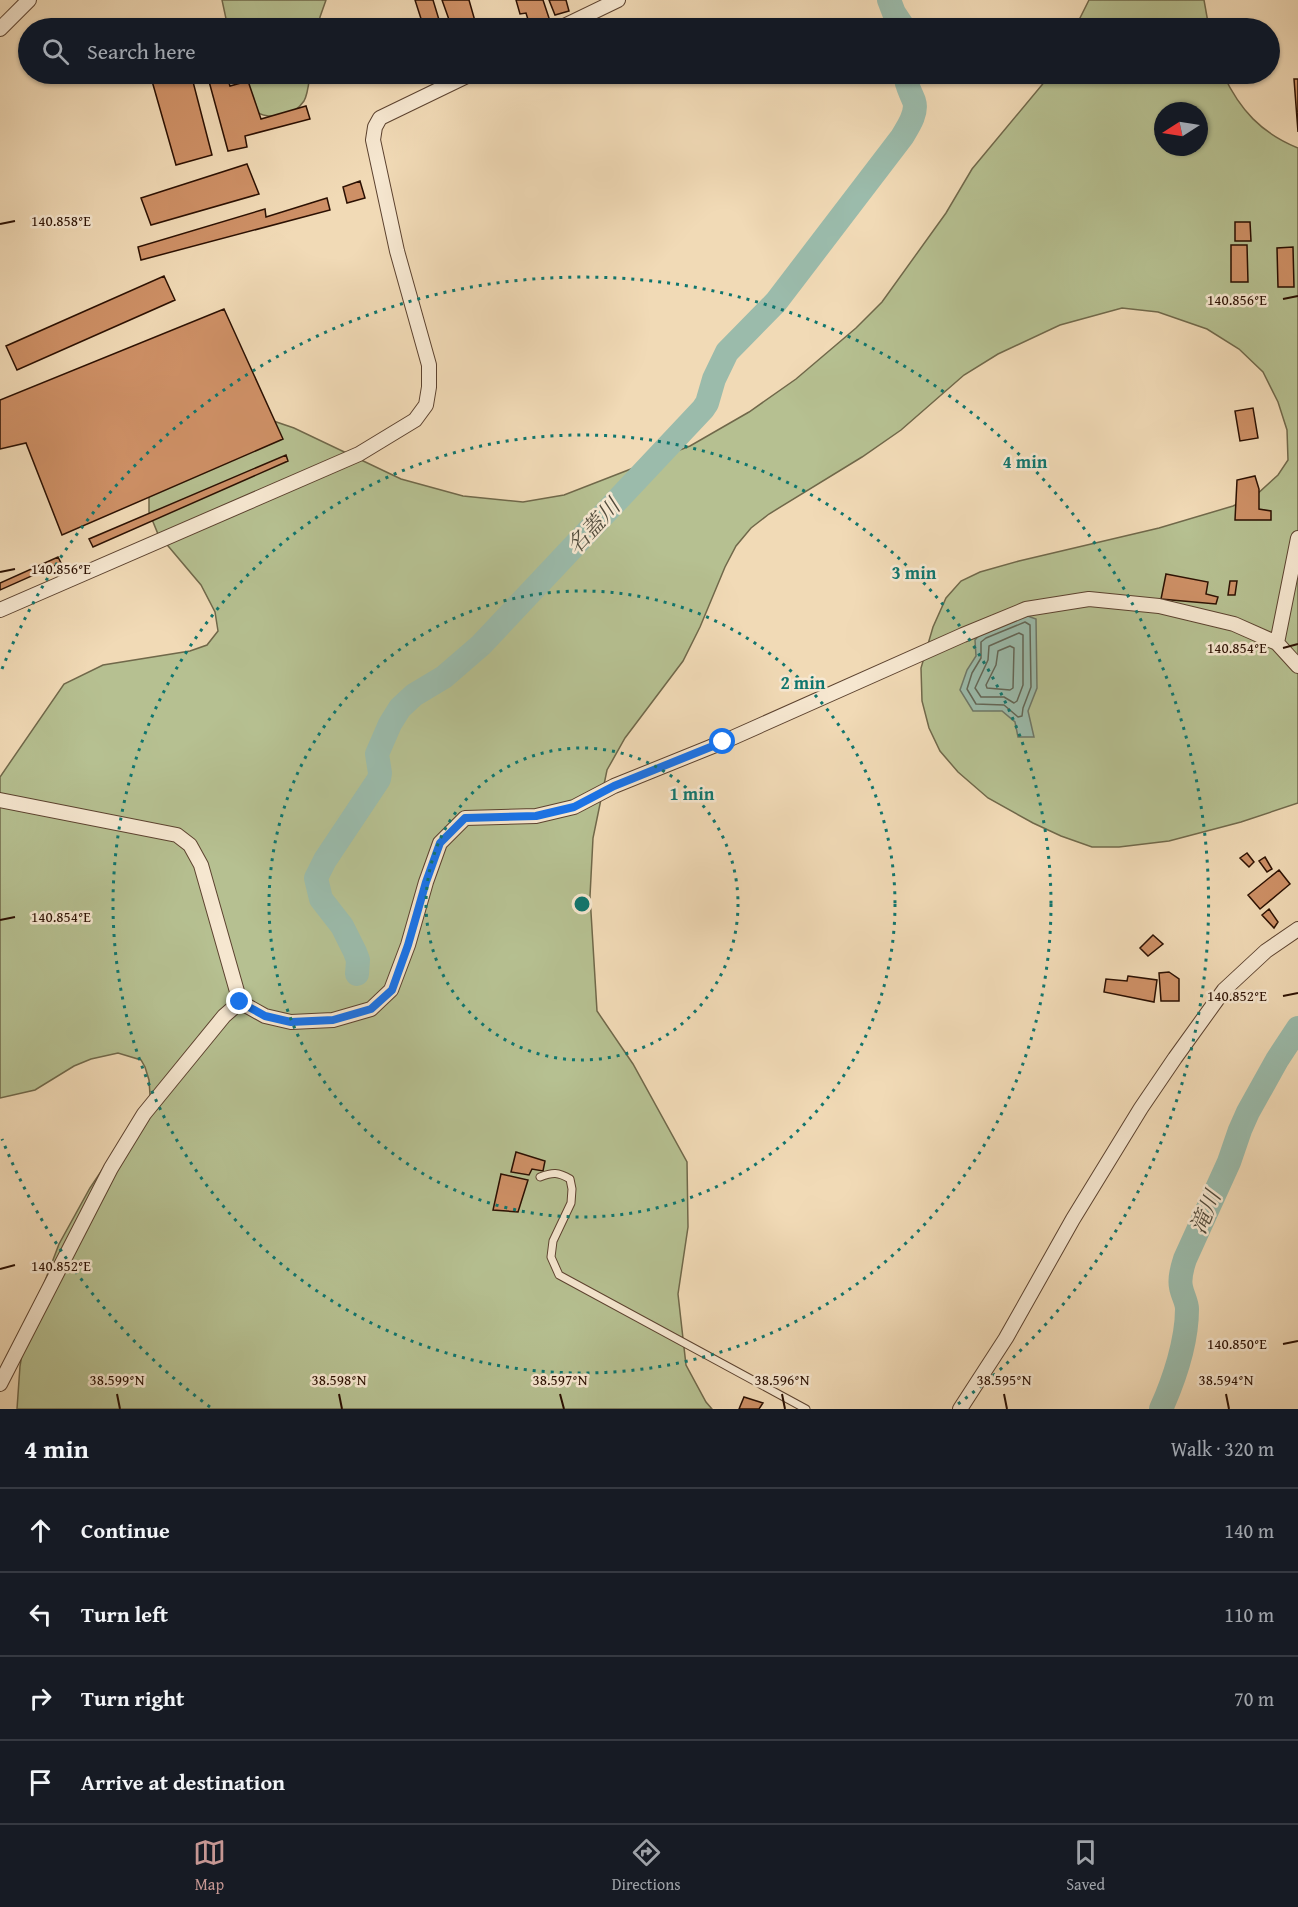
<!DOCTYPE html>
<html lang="en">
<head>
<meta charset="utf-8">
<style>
  body { margin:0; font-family:"Gentium Book Plus","Noto Serif JP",serif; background:#242831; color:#f1f3f6 }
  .compass { position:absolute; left:1154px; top:102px; width:54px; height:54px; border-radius:50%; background:#171b24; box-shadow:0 2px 4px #0004; rotate:258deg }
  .stop { position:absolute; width:18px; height:18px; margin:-14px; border:4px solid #1a73e8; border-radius:50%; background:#fff }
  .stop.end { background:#1a73e8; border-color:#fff; box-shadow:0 2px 6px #0008 }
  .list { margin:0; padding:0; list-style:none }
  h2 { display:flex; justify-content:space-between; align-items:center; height:78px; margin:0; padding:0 24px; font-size:26px }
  h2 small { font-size:20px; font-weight:400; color:#9ea1a6 }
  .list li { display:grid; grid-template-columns:39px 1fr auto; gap:18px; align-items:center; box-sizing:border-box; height:84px; padding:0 24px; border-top:2px solid #363941 }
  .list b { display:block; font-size:22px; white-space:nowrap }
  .list em { font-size:20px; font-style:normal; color:#9ea1a6 }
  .icon { flex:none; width:33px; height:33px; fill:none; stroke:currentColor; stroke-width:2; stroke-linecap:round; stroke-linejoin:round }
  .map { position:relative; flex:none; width:1298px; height:1409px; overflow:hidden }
  .search { position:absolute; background:#171b24; box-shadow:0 2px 4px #0004; left:18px; right:18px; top:18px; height:66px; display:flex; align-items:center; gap:15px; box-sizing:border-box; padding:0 21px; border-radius:33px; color:#9ea1a6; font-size:22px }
  .sheet { height:414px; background:#171b24 }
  nav { display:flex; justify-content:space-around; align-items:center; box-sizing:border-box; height:84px; border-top:2px solid #363941; background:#171b24; font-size:16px; color:#9ea1a6 }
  nav a { display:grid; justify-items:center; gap:3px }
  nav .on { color:#c59692 }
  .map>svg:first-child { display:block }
  .green { fill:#b6c091; stroke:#70684a; stroke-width:1.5; fill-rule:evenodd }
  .water { fill:#9bbbab; stroke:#6e7767; stroke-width:1.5 }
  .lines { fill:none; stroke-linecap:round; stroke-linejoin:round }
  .shore { stroke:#636656; stroke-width:1.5 }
  .river { stroke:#9bbbab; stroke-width:24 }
  .building { fill:#ce9066; stroke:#2b1002; stroke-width:1.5 }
  .lane-casing { stroke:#5c422f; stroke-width:9 }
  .street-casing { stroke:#5c422f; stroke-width:16 }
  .lane { stroke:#f6e7d0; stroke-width:7 }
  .street { stroke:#f6e7d0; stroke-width:14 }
  .route { stroke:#1a73e8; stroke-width:8 }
  .ticks { fill:none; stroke:#2b1002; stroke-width:2 }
  .ring { fill:none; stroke:#0f766e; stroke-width:3; stroke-dasharray:3 6 }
  .labels { text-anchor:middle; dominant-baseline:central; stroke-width:5; stroke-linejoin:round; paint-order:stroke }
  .water-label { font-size:22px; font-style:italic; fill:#524c3d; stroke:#f6e7d0 }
  .ticks-label { font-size:15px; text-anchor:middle; fill:#2b1002; stroke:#f6e7d0; stroke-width:5; stroke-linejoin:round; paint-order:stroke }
  .centre { fill:#0f766e; stroke:#f6e7d0; stroke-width:3 }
  .ring-label { font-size:18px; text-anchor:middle; font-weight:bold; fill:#0f766e; stroke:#f6e7d0; stroke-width:5; stroke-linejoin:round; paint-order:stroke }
</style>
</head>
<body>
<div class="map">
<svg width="1298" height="1409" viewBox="0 0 1298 1409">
  <rect width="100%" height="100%" fill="#f1dab6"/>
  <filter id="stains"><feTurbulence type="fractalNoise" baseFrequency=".00333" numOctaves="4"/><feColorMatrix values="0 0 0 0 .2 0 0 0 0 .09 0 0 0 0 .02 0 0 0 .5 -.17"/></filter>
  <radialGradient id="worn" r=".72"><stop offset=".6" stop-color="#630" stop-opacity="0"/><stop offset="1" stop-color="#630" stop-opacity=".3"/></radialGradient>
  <path class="green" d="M222,0h104l-6,17 -2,11h-90z
    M1089,0h115l5,28h-134z
    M236,74h74c-1,7 -2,20 -6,27 -12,18 -38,20 -54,7 -7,-7 -12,-25 -14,-34z
    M1051,74h172c17,36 38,59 75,74v655l-57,19 -72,19 -50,6h-27l-31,-11 -28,-13 -45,-25 -30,-26 -18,-21 -11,-23 -7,-27 -1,-33 12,-41 13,-29 15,-17 19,-9 39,-11 140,-33 74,-22 23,-11 22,-20 10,-15 -1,-30 -9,-28 -15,-30 -24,-23 -32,-20 -49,-17 -36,-4 -62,17 -62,29 -34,21 -63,55 -39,27 -93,57 -18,14 -15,18 -11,21 -25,60 -17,34 -58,77 -18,32 -14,68 -3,58 7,115 36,53 54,98 1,65 -10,67 8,71 20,37 6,7h-695l3,-43 6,-35 33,-87 31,-56 26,-39 32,-40 2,-14 -1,-15 -4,-13 -4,-7 -23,-7 -27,6 -17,7 -39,24 -35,8v-321l64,-93 39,-19 87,-14 17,-6 11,-14 -3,-19 -14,-27 -43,-51 -9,-22v-39l98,-61 47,16 107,51 62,17 60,6 41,-7 126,-49 59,-34 47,-33 60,-51 26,-26 64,-89 26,-44zM1163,111h36v36h-36z"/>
  <path class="water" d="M1025,615l11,4 1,69 -9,23 6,26h-16l-3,-15 -13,-11h-29l-13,-21 7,-20 9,-14 -1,-16 6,-7z"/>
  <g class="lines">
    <path class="shore" d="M1025,622l5,3 1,62 -8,21 -1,8 -4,1 -14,-12 -28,-1 -9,-15 5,-16 9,-15v-16l5,-4z
      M1019,633l4,2v50l-6,16 -3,2 -10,-6h-23l-6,-9 13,-28 1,-14z
      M1010,646l4,2 -1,40 -3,2 -23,-2 -1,-3 10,-20 2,-14z"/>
    <path class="river" d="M889,0l5,13 10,15
      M357,974l1,-14 -3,-8 -13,-26 -21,-27 -5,-21 9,-18 54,-81 1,-6 -3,-19 13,-30 10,-16 14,-13 30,-18 37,-32 222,-236 4,-6 7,-24 13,-27 49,-50 126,-165c6,-10 16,-24 12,-36 -4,-10 -8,-16 -9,-27
      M1161,1409c13,-29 26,-68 26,-100 0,-7 -5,-15 -6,-22 -2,-9 1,-19 4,-28l44,-97 11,-32 8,-18 29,-52 21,-32"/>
  </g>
  <path class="building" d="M415,0h18l7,23 -16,5z
    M442,0h27l8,28h-25z
    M516,0h27l6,18 -19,8 -4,-13 -6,1z
    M549,0h17l3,11 -14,4z
    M150,74h41l21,81 -36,10z
    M207,74h19l4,12 18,-5 13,38 45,-13 4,13 -65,17 2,11 -19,4z
    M1294,79h4v53z
    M247,164l12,30 -108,31 -10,-27z
    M360,181l5,17 -18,5 -4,-16z
    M327,198l3,12 -189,50 -3,-13 127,-38 1,8z
    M1235,222h15l1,19h-16z
    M1231,245h16l1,37h-17z
    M1293,247l1,40h-16l-1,-39z
    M164,276l11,24 -158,70 -11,-24z
    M224,309l59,130 -221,96 -36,-92 -26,6v-49z
    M1253,408l5,30 -18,3 -5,-30z
    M286,455l2,6 -195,86 -4,-8z
    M1255,476l4,13v20l12,2v9h-36l2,-40z
    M58,557l3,6 -61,27v-7z
    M1166,574l42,8 -2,12 12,3 -2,7 -55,-5z
    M1230,581h7l-2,14h-7z
    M1247,853l7,9 -5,5 -9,-9z
    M1265,857l7,12 -5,3 -8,-11z
    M1279,870l11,14 -30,25 -12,-14z
    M1269,909l9,13 -4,6 -12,-13z
    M1153,935l10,9 -15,12 -8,-8z
    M1169,972l10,7v22h-18l-2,-28z
    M1128,976l29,4 -3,22 -50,-10 2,-13 21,2z
    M516,1152l29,9 -2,10 -11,-2 -3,6 -18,-3z
    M501,1174l27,6 -10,32 -25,-2z
    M744,1397l19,6 -4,6h-20z"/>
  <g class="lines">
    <g class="lane-casing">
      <path id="lane" d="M540,1177c13,-5 18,-5 30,2l2,10 -1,14 -18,38 -2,16 8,18 247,134"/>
    </g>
    <g class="street-casing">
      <path id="street" d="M560,28l58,-28
        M0,29l29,-29
        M0,610l359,-156 56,-34 11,-15 3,-18v-22l-32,-114 -24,-111 2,-13 5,-9 91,-44
        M1277,643l21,-105
        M0,800l177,35 13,10 11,20 39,137 25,14 26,6 42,-2 38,-11 20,-19 17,-45 18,-63 14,-39 25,-25 71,-2 38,-9 40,-21 109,-44 240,-107 63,-26 63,-10 70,7 75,18 43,19 21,23
        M0,1384l111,-216 33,-54 80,-98 16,-14
        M960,1409l46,-71 67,-119 68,-111 34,-50 49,-68 42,-39 32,-22"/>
    </g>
    <use href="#lane" class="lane"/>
    <use href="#street" class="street"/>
  </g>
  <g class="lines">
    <path class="route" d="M240,1002l25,14 26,6 42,-2 38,-11 21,-19 16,-45 18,-63 14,-39 25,-25 71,-2 38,-9 40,-21 109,-44"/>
  </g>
  <path class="ticks" d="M0,224l15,-3M1283,299l15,-3M0,572l15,-3M1283,648l15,-4M0,920l15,-3M1283,996l15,-3M0,1269l15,-4M1283,1344l15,-3M117,1394l3,15M339,1394l3,15M560,1394l4,15M782,1394l3,15M1004,1394l3,15M1226,1394l3,15"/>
  <g class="ring">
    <circle cx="582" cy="904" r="156"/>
    <circle cx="582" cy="904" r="313"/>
    <circle cx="582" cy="904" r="469"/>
    <path d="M210 1407A626 626 0 0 1 2 1139M2 669A626 626 0 1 1 954 1407"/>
  </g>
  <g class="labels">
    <g class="water-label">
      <text transform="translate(593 526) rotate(-47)">名蓋川</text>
      <text transform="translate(1205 1212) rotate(-67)">滝川</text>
    </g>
  </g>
  <g class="ticks-label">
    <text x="61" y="226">140.858°E</text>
    <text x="1237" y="305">140.856°E</text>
    <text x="61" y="574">140.856°E</text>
    <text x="1237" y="653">140.854°E</text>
    <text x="61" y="922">140.854°E</text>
    <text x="1237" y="1001">140.852°E</text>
    <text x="61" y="1271">140.852°E</text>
    <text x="1237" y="1349">140.850°E</text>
    <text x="117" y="1385">38.599°N</text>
    <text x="339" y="1385">38.598°N</text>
    <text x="560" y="1385">38.597°N</text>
    <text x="782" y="1385">38.596°N</text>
    <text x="1004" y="1385">38.595°N</text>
    <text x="1226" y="1385">38.594°N</text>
  </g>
  <circle cx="582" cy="904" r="9" class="centre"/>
  <g class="ring-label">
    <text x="1025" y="468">4 min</text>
    <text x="914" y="579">3 min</text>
    <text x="803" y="689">2 min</text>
    <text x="692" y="800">1 min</text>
  </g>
  <rect width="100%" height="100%" filter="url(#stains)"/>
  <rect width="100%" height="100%" fill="url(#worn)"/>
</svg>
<svg class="compass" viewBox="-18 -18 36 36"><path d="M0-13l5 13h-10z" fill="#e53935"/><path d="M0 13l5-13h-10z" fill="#9ea1a6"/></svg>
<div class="stop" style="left:723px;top:742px"></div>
<div class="stop end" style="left:240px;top:1002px"></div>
<div class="search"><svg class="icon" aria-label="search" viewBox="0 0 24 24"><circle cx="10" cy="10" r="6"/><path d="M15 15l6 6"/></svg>Search here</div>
</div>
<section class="sheet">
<h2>4 min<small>Walk · 320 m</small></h2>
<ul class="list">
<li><svg class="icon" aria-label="ahead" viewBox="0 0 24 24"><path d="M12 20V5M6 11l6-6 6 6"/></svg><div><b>Continue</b></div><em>140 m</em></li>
<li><svg class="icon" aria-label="left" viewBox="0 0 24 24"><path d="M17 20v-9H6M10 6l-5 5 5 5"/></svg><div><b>Turn left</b></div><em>110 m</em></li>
<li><svg class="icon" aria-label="right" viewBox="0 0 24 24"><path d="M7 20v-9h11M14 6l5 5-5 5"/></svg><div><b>Turn right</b></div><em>70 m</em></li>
<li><svg class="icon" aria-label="arrive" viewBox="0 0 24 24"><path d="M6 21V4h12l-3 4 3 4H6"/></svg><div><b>Arrive at destination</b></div></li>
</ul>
</section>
<nav>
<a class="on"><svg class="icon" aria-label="map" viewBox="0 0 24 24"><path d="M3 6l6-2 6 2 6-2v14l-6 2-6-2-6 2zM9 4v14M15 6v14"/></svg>Map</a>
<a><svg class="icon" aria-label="directions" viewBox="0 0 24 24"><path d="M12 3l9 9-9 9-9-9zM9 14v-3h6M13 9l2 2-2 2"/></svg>Directions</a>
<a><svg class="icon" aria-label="saved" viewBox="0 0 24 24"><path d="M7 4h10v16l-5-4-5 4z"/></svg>Saved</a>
</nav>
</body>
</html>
